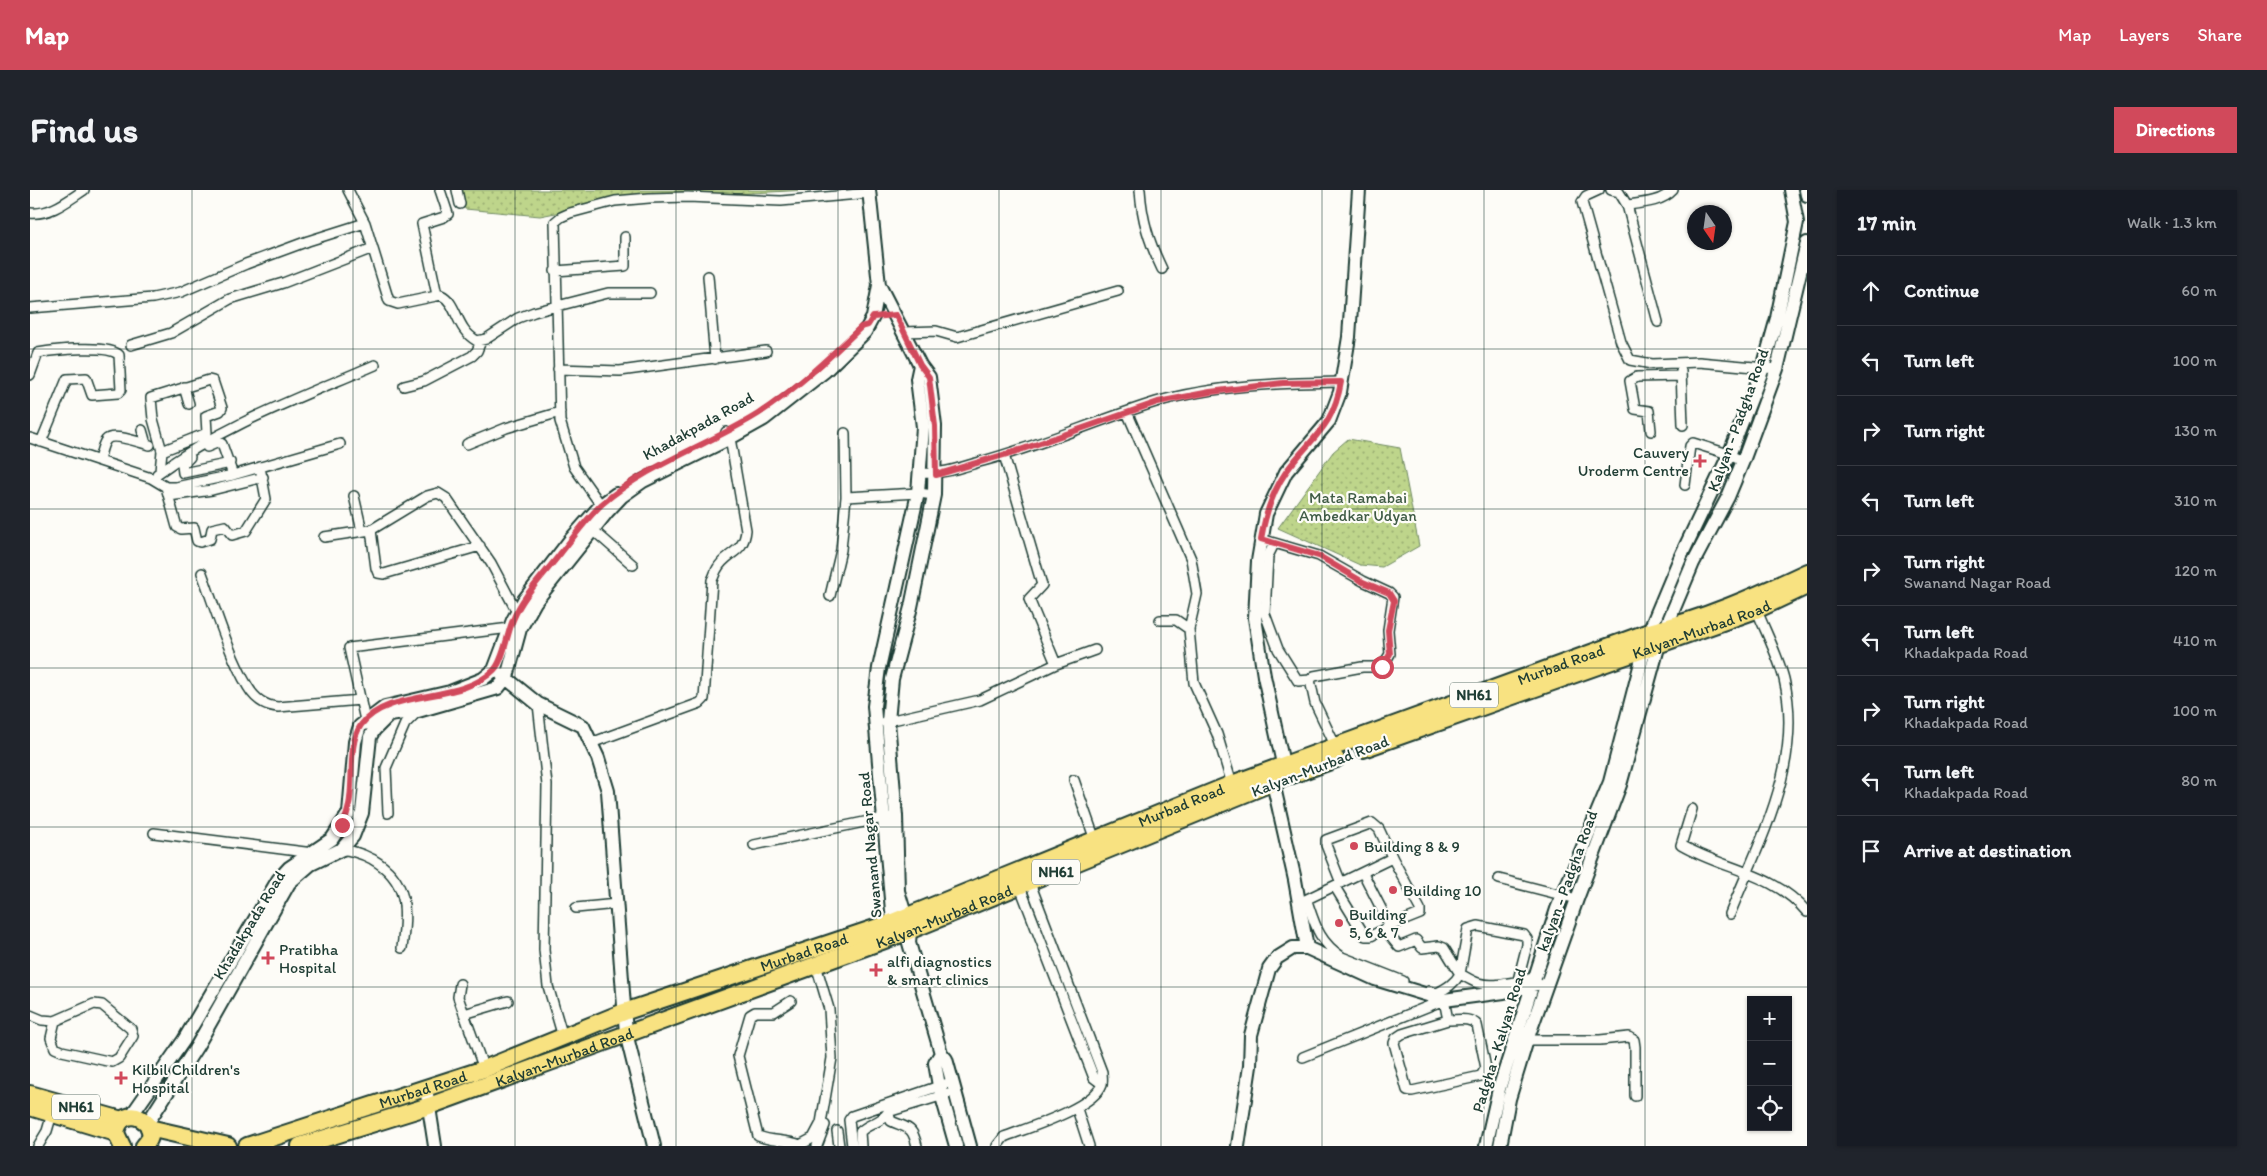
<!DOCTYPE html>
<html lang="en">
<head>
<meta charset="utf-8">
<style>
  body { margin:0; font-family:Itim,sans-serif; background:#20242c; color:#f1f3f6 }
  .controls { position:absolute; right:15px; bottom:15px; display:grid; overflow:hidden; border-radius:0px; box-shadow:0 1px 4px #0004 }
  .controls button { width:45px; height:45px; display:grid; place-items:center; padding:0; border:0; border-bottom:1px solid #363941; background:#171b24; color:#f1f3f6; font:25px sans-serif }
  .compass { position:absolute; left:1657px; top:15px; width:45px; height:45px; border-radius:50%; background:#171b24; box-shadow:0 1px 4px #0004; rotate:167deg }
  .stop { position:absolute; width:15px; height:15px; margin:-11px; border:4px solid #d1495b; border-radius:50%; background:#fff }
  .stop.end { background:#d1495b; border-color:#fff; box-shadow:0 1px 5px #0008 }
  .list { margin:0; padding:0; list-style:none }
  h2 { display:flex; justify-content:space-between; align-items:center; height:65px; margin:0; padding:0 20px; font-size:21px }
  h2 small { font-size:16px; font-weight:400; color:#9ea1a6 }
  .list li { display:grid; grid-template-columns:32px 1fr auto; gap:15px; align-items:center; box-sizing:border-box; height:70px; padding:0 20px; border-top:1px solid #363941 }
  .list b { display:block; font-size:19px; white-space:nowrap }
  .list p { margin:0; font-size:16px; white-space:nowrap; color:#9ea1a6 }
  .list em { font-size:16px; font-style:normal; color:#9ea1a6 }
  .icon { flex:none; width:28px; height:28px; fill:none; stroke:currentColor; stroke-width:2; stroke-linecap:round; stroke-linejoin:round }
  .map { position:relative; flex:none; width:1777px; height:956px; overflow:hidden; border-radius:0px }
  header { display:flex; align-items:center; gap:30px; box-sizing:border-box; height:70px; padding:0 25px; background:#d1495b; color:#fff }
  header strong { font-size:24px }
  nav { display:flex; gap:28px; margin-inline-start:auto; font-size:18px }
  .intro { display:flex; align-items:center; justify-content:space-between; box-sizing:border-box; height:120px; padding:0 30px }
  h1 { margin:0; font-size:35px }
  .button { padding:12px 22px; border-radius:0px; background:#d1495b; color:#fff; font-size:18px; font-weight:700 }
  main { display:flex; gap:30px; padding:0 30px }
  aside { flex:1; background:#171b24; border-radius:0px; box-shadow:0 1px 4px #0004 }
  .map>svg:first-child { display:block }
  .park { fill:url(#park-dots); stroke:#6e8960 }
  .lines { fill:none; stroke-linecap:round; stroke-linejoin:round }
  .street-casing { stroke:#1f3d34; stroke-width:12 }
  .secondary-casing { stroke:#1f3d34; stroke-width:16 }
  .highway-casing { stroke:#1f3d34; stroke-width:20 }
  .street { stroke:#fdfcf7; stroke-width:9 }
  .secondary { stroke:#fdfcf7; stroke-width:12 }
  .highway { stroke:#f8e281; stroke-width:16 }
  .route { stroke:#d1495b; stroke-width:6 }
  .grid { fill:none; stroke:#1f3d34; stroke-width:1; stroke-opacity:0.55 }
  .poi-dot { fill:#d1495b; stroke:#fdfcf7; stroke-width:2 }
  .labels { text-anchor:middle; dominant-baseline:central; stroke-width:4.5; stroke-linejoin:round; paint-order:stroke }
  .shield { fill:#fdfcf7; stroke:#62766e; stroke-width:1 }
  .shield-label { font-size:15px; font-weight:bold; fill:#1f3d34 }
  .street-label { font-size:16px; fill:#1f3d34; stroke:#fdfcf7 }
  .poi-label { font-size:16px; fill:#1f3d34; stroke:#fdfcf7; text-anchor:start }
  .park-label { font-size:16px; fill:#3f5b45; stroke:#fdfcf7 }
</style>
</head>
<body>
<header>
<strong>Map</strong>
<nav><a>Map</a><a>Layers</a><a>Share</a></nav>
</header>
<div class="intro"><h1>Find us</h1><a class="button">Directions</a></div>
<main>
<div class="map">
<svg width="1777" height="956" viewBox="0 0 1777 956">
  <defs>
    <pattern id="park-dots" width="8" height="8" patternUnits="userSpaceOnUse" patternTransform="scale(1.25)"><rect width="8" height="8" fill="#bed58b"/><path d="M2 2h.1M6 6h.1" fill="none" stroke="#9aae72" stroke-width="1.8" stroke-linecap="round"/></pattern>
  </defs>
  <rect width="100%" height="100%" fill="#fdfcf7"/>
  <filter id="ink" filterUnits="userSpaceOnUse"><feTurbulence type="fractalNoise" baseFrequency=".02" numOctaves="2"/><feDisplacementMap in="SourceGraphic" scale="10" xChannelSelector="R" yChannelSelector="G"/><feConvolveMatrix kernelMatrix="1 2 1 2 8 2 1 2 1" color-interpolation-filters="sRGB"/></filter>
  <g filter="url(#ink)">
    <path class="park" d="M431,0h346l-184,10 -83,16 -75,-7z
      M1318,249l52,9 19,98 -37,21 -22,-2 -82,-37 55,-76z"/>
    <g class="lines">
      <g class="street-casing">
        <path id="street" d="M318,0l17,33 24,78 9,3 43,-9c17,8 14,34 36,46l9,-2 32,-21 16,-6 74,-19h42
          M427,0l3,14
          M1110,0c2,30 9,52 22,79
          M1569,0l-13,6 -4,6 39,140 9,18 22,4 47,-2 78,7
          M1581,0l8,2 8,13
          M0,23c21,2 37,-12 54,-23
          M525,81l70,-5v-29
          M678,86l7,83
          M407,105l-15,-71 22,-7 4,-3 -8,-24
          M0,118l123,-10 28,-6 65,-28 62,-23 57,-18
          M1628,132l-31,-117c16,-2 35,-3 46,-15
          M874,142l32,-1 21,6 161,-46
          M101,155l40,-12 59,-34 53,-16 90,-35
          M528,179l62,2 146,-20
          M1651,181l2,54
          M0,185l8,-22c15,-3 71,-9 81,2l2,35 -3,3 -26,2 -6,-17 -19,1 -26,63
          M374,196l20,-5 48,-25 5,-5 4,-10
          M154,197l5,17
          M1097,222l64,147 6,35 -8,35
          M112,240l4,14
          M1621,241l-2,-20 -14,-2 -5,-28 7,-4 44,-1
          M0,248l121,40 15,9h10l57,-12 107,-31
          M437,254l39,-16 54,-16
          M177,257l12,-5 3,2 11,31
          M974,265l38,130 -13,14 27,65
          M160,267l-8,8 1,8 43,-9 4,-2
          M69,270c2,-6 3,-15 7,-20 6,-8 35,3 44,5
          M130,281l2,-20 -9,-32 -2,-21 58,-18 4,1 9,27 -2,3 -14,5 1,17 -45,18
          M890,283c22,2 42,-6 63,-12 59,-16 115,-41 173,-59 59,-17 124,-19 185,-20
          M127,284c66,-49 144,-77 218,-109
          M1655,295l5,-39 3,-3 29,9 21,9
          M136,297l11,40 4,2 13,-1 3,13 3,1 10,-3 2,-10 13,-3 7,9 14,-4 20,-32 -6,-32
          M139,306l43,-6 51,-13
          M324,306l8,35
          M816,307l72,-4 16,2
          M573,318l-29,-41 -14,-46 -5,-199 6,-5 9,-4 45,-12 34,-3 39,-1 93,4 89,-8
          M562,339l41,36
          M294,347l47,-7
          M1231,349l58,17 44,25 26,12 4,4 -5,33 2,24 -8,13h-20l-48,9 -4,4 5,23 21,44
          M1244,354l-6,12 -3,58 13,35 20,32 12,-1
          M450,356l-96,28 -6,-1 -2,-5 -5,-38 56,-34 11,-3 8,5 45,65 26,49 4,3
          M172,383c13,35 27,82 46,114 7,12 17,19 30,20l83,-7
          M800,406l11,-46 5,-53 -1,-64
          M1130,430h16l13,9 5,54 23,51 15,50
          M508,514l9,81 -3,165 4,36 15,51
          M854,532l96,-22 76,-36 39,-14
          M336,535l-17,-77 161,-20
          M561,553l109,-40 4,-4 8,-119c2,-3 3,-8 5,-11 10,-18 27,-15 29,-39l-16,-92 -4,-6
          M1044,590l21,60
          M1662,619l-11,36c43,25 92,27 126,67
          M358,623l-2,-45 19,-44 13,-13
          M124,643l159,20
          M724,655l134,-28
          M308,660c11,-1 24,4 34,9 37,21 35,51 30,89
          M1469,689l78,20
          M1311,693l-15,-38v-5l46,-17 7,6 14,30
          M990,697l74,191 8,6
          M1305,697l30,49h6l19,-10 -27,-53
          M1273,711l87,-42h3l27,50v5l-30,12
          M1277,711c8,24 12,41 35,56l61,24
          M546,718l41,-4
          M1700,724c30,-75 74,-152 54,-235 -6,-24 -19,-48 -28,-71
          M1355,740l14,17 17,-7 6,8 17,-2 5,2 16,26c-6,10 -13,14 -23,19l-8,-2
          M1488,790l9,-35v-6l-3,-4 -46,-9 -10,3 -8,45c6,3 12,7 18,9 16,5 40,-2 56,-5
          M430,794l-2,13 26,72
          M761,811l-17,11h-19l-5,3 -12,41 20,80c15,6 27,3 42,9l13,-7 8,-15 11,-65 -3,-49 -13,-44
          M434,824l44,-13
          M0,825l12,5 13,1 39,-17 8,1 29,24 2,7 -14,22 -7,4 -50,-11 -7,-3 -4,-10 4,-17
          M1418,830c10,0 22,-3 29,5l9,43 -5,8 -69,15 -5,-1 -13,-47 2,-5 6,-4z
          M1497,850h73l29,-3 5,3 1,7v49
          M1273,867l141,-57 4,20
          M1047,919l12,37
          M858,922l3,9c17,8 21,4 26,25
          M807,941l2,15
          M8,956l9,-15 5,-17
          M787,956l8,-21
          M822,956l-3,-26 3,-4 99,-34
          M831,956l-1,-14c8,-9 22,-9 28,-20l59,-18
          M967,956l7,-9c23,-9 90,-29 98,-53 1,-3 0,-9 0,-12l-72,-189"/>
      </g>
      <g class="secondary-casing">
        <path id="secondary" d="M839,0l10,95 41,80 9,12 6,49 -1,69 -23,112 -19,72 -4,42 8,95 2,75 12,40 -1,12 32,110 5,6 24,87
          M1776,0l1,5
          M471,484l37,30 45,22 15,32 10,33 18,242 28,113
          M1255,583l-21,-97 -9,-58 3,-57 8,-47 20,-42 43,-51 11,-29 9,-55 10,-147
          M1241,584l24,106 12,68 68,31 69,21 60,-8 33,-8
          M867,740l-4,-8 -19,-216 5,-38 39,-175 5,-66 -6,-48 3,-14
          M911,863l-6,10 4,23 17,60
          M396,898l9,58
          M101,926l53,-76 94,-160 11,-12 43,-29 17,-26 6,-71 5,-16 25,-19 65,-15 33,-13 11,-9 19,-50 11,-20 47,-61 30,-34 15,-11
          M117,934l50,-78 92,-163 22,-19 31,-15 11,-13 9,-23 8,-76 4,-7 15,-15 29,-4 80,-23 9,-11 13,-48 15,-27 72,-90 15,-16 21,-15 87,-43 34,-19 61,-48 40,-39 8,-15 6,-32
          M1208,956l12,-80 1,-31 18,-66 8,-11 16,-10h14
          M1456,956l13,-57 58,-180 53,-127 39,-150 31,-74 49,-103 34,-87 14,-50 20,-96 -6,-32
          M1470,956l9,-47 18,-59 50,-141 43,-114 39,-141 34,-81 35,-66 15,-36 34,-92 30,-126"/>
      </g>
      <g class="highway-casing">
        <g id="highway">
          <path id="s1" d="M1333,559l393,-139 51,-24"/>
          <path d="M0,904l92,26"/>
          <path d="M0,917l86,26"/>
          <path d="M119,938l79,18"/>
          <path d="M92,956l-6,-13c5,-34 51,-9 28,13"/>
          <path id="s2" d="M217,956l237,-77 140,-57 269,-90 339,-138 417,-152c55,-13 107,-36 158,-60"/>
          <path id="s3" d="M270,956l129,-40 472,-172 385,-157 50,-18"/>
        </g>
      </g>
      <use href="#street" class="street"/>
      <use href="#secondary" class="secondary"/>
      <use href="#highway" class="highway"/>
    </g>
  </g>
  <g class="lines" filter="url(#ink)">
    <path class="route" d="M312,635c17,-29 2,-76 19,-100 27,-37 100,-21 133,-55 10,-10 13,-37 19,-50 10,-25 31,-45 47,-66 13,-16 26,-35 42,-50 46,-40 105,-58 156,-90 38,-25 71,-56 103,-87l7,-2 5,-8 23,-2 24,50 9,12 6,49 1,49 84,-25 138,-48 52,-10 73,-9 58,-1c-8,47 -30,55 -55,90 -14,20 -21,44 -25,67l58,17 44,26 26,11 5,8 -6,29 2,24 -8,13"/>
  </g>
  <path class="grid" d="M162,0v956M323,0v956M485,0v956M646,0v956M808,0v956M969,0v956M1131,0v956M1292,0v956M1454,0v956M1615,0v956M0,159h1777M0,319h1777M0,478h1777M0,637h1777M0,797h1777"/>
  <g class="poi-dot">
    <path d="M1667.5 263.5h5v5h5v5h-5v5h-5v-5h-5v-5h5z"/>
    <circle cx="1324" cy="656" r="5"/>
    <circle cx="1363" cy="700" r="5"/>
    <circle cx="1309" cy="733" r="5"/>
    <path d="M235.5 760.5h5v5h5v5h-5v5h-5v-5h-5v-5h5z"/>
    <path d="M843.5 772.5h5v5h5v5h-5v5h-5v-5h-5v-5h5z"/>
    <path d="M88.5 880.5h5v5h5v5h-5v5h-5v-5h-5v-5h5z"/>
  </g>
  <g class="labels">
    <g class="shield">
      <rect x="1420" y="492.5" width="48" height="25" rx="4"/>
      <rect x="1002" y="669.5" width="48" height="25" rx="4"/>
      <rect x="22" y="904.5" width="48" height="25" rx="4"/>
    </g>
    <g class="shield-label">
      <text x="1444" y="505">NH61</text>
      <text x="1026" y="682">NH61</text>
      <text x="46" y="917">NH61</text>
    </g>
    <g class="street-label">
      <text transform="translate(1708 230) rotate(-70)">Kalyan - Padgha Road</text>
      <text transform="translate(668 236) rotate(-29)">Khadakpada Road</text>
      <text stroke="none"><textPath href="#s1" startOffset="359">Kalyan-Murbad Road</textPath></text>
      <text stroke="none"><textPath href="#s2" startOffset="1400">Murbad Road</textPath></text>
      <text transform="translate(1290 576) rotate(-21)">Kalyan-Murbad Road</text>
      <text stroke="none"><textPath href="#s2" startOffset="995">Murbad Road</textPath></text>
      <text transform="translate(840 655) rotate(-95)">Swanand Nagar Road</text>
      <text transform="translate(1537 691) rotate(-70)">kalyan - Padgha Road</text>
      <text stroke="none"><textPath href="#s3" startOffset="684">Kalyan-Murbad Road</textPath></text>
      <text transform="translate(219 735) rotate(-59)">Khadakpada Road</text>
      <text stroke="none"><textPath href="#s2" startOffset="590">Murbad Road</textPath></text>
      <text transform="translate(1469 850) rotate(-73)">Padgha - Kalyan Road</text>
      <text stroke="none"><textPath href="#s3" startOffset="279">Kalyan-Murbad Road</textPath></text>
      <text stroke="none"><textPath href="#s2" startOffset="185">Murbad Road</textPath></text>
    </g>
    <g class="poi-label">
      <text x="1659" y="262" text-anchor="end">Cauvery<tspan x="1659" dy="18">Uroderm Centre</tspan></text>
      <text x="1334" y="656">Building 8 &amp; 9</text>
      <text x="1373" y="700">Building 10</text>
      <text x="1319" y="724">Building<tspan x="1319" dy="18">5, 6 &amp; 7</tspan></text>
      <text x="249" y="759">Pratibha<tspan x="249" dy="18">Hospital</tspan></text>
      <text x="857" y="771">alfi diagnostics<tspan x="857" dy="18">&amp; smart clinics</tspan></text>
      <text x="102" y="879">Kilbil Children's<tspan x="102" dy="18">Hospital</tspan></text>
    </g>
    <g class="park-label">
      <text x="1328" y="307">Mata Ramabai<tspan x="1328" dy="18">Ambedkar Udyan</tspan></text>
    </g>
  </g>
</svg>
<div class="controls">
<button>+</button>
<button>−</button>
<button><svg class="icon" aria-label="locate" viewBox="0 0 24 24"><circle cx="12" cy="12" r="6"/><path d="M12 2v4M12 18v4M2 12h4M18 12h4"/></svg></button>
</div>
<svg class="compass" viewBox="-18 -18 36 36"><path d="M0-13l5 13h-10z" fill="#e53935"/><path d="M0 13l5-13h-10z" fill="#9ea1a6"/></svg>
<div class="stop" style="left:1352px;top:477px"></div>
<div class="stop end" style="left:312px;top:635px"></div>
</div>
<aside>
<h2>17 min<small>Walk · 1.3 km</small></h2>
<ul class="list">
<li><svg class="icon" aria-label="ahead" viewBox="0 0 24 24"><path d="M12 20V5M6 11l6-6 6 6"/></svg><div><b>Continue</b></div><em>60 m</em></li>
<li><svg class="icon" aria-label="left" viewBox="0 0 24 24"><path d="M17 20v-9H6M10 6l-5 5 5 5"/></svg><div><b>Turn left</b></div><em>100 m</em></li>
<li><svg class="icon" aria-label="right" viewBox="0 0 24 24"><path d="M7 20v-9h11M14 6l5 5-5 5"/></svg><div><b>Turn right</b></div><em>130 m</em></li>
<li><svg class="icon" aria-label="left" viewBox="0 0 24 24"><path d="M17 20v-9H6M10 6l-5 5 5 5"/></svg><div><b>Turn left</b></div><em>310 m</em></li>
<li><svg class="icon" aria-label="right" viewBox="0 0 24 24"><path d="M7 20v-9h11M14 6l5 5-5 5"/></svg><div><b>Turn right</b><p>Swanand Nagar Road</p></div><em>120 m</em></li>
<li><svg class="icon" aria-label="left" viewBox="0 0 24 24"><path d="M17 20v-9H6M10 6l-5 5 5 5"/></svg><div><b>Turn left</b><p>Khadakpada Road</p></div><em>410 m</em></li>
<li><svg class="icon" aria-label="right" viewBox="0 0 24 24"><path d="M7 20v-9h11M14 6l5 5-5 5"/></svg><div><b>Turn right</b><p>Khadakpada Road</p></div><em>100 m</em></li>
<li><svg class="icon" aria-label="left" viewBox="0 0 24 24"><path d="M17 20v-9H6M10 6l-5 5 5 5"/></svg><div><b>Turn left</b><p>Khadakpada Road</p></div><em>80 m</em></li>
<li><svg class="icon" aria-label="arrive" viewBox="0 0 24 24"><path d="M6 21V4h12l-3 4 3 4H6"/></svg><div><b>Arrive at destination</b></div></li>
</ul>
</aside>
</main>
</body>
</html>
